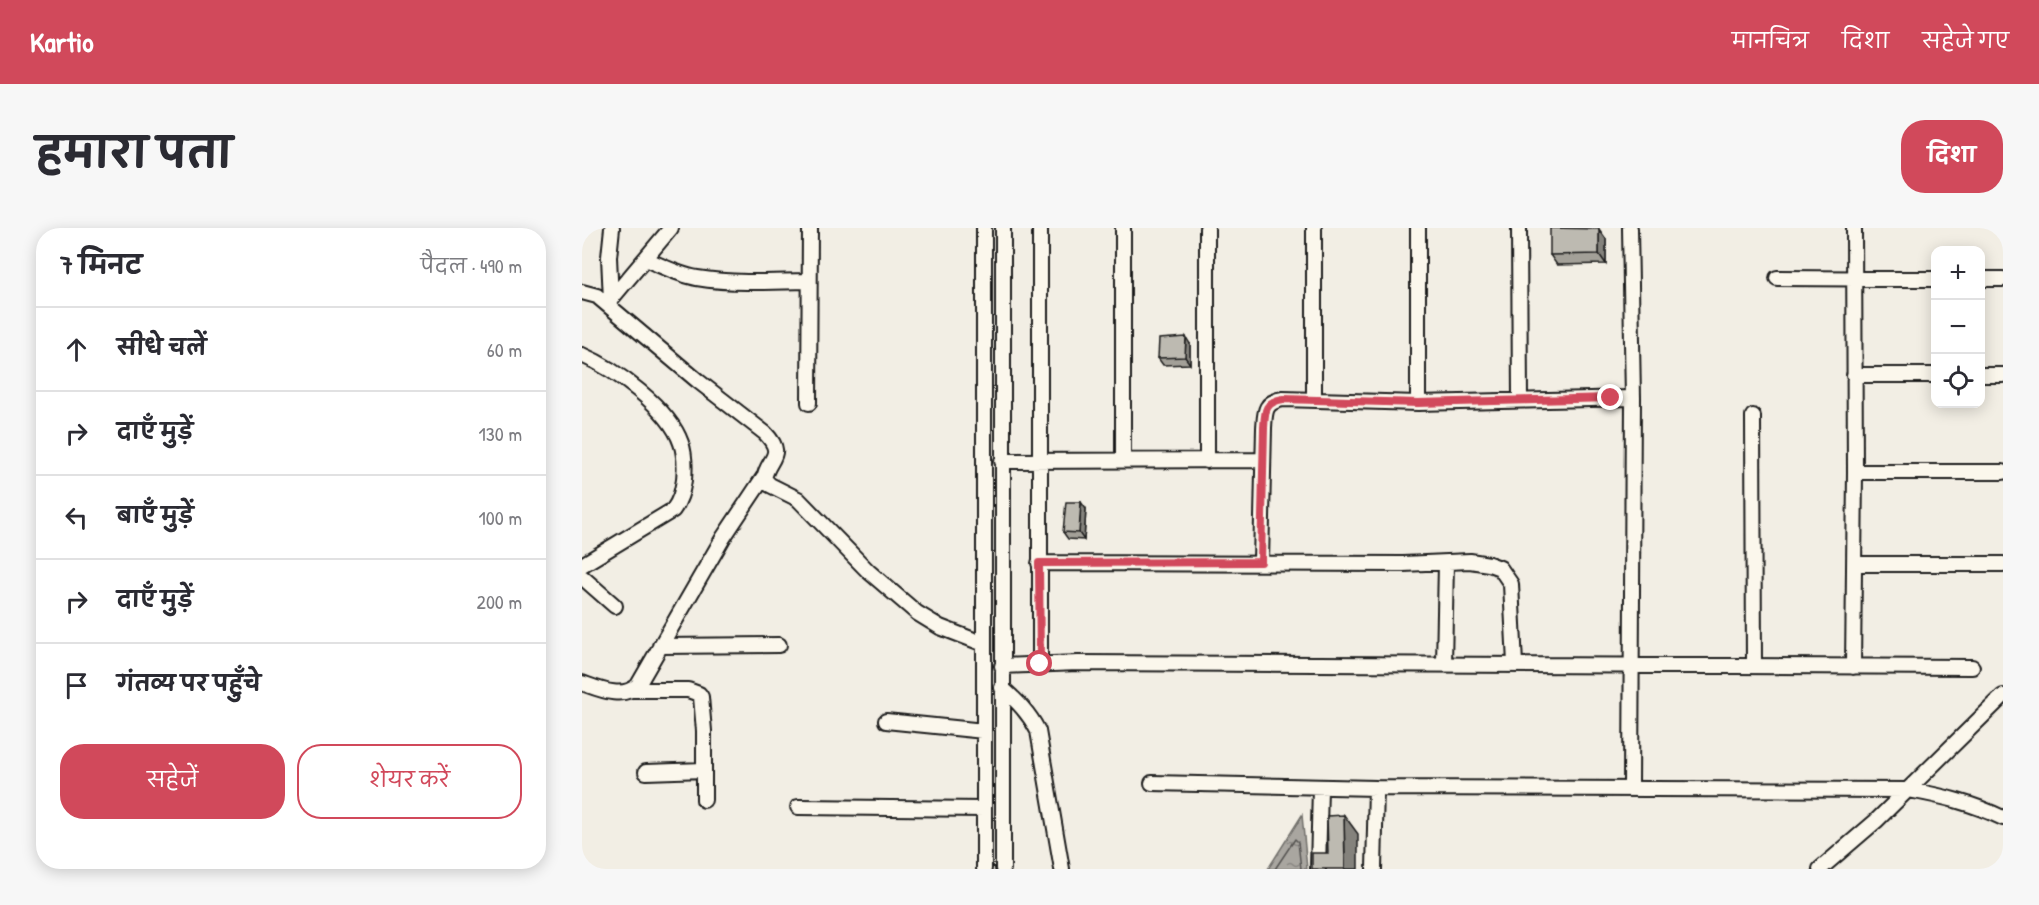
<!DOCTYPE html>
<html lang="hi">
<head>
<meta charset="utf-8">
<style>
  body { margin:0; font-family:"Patrick Hand","Playpen Sans Deva",sans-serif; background:#f7f7f7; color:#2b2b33 }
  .controls { position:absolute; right:18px; top:18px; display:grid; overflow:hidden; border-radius:12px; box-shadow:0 3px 15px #0003 }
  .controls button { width:54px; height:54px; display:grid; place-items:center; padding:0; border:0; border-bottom:2px solid #e1e1e2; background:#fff; color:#2b2b33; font:30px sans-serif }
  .stop { position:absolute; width:18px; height:18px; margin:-14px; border:4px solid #d1495b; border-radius:50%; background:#fff }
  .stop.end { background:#d1495b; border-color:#fff; box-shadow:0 2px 6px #0008 }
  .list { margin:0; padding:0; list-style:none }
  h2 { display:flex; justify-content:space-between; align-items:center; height:78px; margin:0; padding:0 24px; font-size:26px }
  h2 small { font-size:20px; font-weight:400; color:#7c7c81 }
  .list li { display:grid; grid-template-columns:39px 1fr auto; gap:18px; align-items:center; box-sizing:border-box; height:84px; padding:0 24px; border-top:2px solid #e1e1e2 }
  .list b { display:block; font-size:22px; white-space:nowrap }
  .list em { font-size:20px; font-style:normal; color:#7c7c81 }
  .actions { display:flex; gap:12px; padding:18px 24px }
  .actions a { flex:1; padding:14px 0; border:2px solid #d1495b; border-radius:24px; text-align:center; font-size:21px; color:#d1495b }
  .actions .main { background:#d1495b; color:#fff }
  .icon { flex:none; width:33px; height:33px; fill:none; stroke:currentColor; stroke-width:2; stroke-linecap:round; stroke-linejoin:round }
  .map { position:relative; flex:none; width:1421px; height:641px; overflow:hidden; border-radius:24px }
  header { display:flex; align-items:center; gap:36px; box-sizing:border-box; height:84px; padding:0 30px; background:#d1495b; color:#fff }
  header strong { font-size:28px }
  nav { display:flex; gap:33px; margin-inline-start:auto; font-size:21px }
  .intro { display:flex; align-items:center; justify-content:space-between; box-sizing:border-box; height:144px; padding:0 36px }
  h1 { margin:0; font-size:42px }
  .button { padding:15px 27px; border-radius:24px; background:#d1495b; color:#fff; font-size:21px; font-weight:700 }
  main { display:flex; gap:36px; padding:0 36px }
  aside { flex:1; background:#fff; border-radius:24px; box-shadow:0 3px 15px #0003 }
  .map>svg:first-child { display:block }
  .water { fill:url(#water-ripples); stroke:#716f6b; stroke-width:1.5 }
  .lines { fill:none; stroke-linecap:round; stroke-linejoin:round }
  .shore { stroke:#545351; stroke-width:1.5 }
  .minor-casing { stroke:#1c1c1c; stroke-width:18 }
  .minor { stroke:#fbf7ec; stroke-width:14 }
  .wall { fill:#a3a098; stroke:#1c1c1c; stroke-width:1.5 }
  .shaded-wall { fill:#84827c; stroke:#1c1c1c; stroke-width:1.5 }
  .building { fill:#bdbab1; stroke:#1c1c1c; stroke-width:1.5 }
  .route { stroke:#d1495b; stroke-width:8 }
</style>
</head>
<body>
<header>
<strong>Kartio</strong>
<nav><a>मानचित्र</a><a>दिशा</a><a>सहेजे गए</a></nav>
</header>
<div class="intro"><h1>हमारा पता</h1><a class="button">दिशा</a></div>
<main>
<aside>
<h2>7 मिनट<small>पैदल · 490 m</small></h2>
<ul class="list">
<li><svg class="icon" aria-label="ahead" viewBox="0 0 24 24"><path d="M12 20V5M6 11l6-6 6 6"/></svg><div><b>सीधे चलें</b></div><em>60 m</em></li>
<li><svg class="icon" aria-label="right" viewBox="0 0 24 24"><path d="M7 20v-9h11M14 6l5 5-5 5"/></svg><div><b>दाएँ मुड़ें</b></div><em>130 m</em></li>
<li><svg class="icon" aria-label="left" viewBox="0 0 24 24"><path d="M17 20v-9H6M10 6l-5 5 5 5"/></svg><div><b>बाएँ मुड़ें</b></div><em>100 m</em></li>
<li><svg class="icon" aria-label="right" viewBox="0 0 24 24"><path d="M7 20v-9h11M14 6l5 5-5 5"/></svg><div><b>दाएँ मुड़ें</b></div><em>200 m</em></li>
<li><svg class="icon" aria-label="arrive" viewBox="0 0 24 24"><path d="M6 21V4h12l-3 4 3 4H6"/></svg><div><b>गंतव्य पर पहुँचे</b></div></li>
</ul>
<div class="actions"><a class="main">सहेजें</a><a>शेयर करें</a></div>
</aside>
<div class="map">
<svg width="1421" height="641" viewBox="0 0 1421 641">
  <defs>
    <pattern id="water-ripples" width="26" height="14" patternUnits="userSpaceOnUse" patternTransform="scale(1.5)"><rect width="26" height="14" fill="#a9a6a0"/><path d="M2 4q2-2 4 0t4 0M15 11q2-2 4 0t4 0" fill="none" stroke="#898682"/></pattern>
  </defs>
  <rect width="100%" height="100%" fill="#f2eee4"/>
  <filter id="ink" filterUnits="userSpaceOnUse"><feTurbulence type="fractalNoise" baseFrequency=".0167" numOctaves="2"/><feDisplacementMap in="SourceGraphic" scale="12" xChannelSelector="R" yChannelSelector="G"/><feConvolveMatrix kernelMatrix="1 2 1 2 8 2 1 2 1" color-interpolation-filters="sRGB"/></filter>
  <g filter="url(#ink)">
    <path class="water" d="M720,587l5,54h-39z"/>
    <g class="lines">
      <path class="shore" d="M693,641l20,-30 3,3 3,27"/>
      <g class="minor-casing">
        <path id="minor" d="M541,0v233
          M732,0v172
          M836,0v175
          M937,0l1,172
          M1048,0l3,170 -2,391
          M63,31c17,7 34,16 52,19 37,6 75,4 112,3
          M1195,50l159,1
          M1398,51h23
          M0,64l15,4 101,85 67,52c22,23 2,25 -1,46l6,6 28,14 70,72 49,42 23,14 44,17
          M29,72l-2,-43 3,-29
          M25,76l64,-76
          M0,127c33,14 87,53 99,88 4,11 4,25 3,37 -2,12 -4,21 -11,30l-91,55
          M1272,147h82
          M1398,147h23
          M227,175l1,-175
          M1171,188l1,250
          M420,233l261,-1
          M625,233v-233
          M1273,244h148
          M679,334l3,-134c1,-16 0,-26 19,-29l135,4 215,-5
          M457,335l364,1 67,-3 19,3 11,4 11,16 4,80
          M1272,336h149
          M0,349l33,29
          M78,418l119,-1
          M458,436v-436
          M862,436l2,-101
          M420,438l76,-3 894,4
          M1271,439l2,-195 -1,-244
          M0,455c17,6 41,17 56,2l85,-147 42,-63
          M420,460c15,13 27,25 36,43l24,138
          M51,462h55l11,4 2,3 3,34v69
          M304,493l98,10
          M64,544l58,-2
          M570,555l224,5 533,2c33,6 63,13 94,28
          M216,579l186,2
          M402,641v-641
          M421,641v-641
          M736,641l2,-82
          M792,641l2,-81
          M1238,641l56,-48 127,-125"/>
      </g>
      <use href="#minor" class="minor"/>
    </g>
    <path class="wall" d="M1024,11v25l-49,1 -7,-10z
      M608,116v20l-27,1 -5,-7z
      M504,281l-2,31 -16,-1 -5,-7z"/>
    <path class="shaded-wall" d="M1017,1l7,10v25l-7,-10z
      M604,109l4,7v20l-5,-7z
      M499,274l5,7 -2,31 -5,-7z
      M762,587l14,19v35h-13z"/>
    <path class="building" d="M968,0l49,1v25l-49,1z
      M604,109l-1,20 -27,1 1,-19z
      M484,274h15l-2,31 -16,-1z
      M762,587l1,54h-33v-16h16l-1,-37z"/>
  </g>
  <g class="lines" filter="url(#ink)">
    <path class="route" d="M458,436l-1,-101 222,-1 3,-134c1,-16 0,-26 19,-29l135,4 193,-5"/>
  </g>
</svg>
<div class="controls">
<button>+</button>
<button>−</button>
<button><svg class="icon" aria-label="locate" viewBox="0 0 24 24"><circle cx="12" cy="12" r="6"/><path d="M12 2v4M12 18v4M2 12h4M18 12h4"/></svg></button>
</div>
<div class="stop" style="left:458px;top:436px"></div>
<div class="stop end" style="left:1029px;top:170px"></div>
</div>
</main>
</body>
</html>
